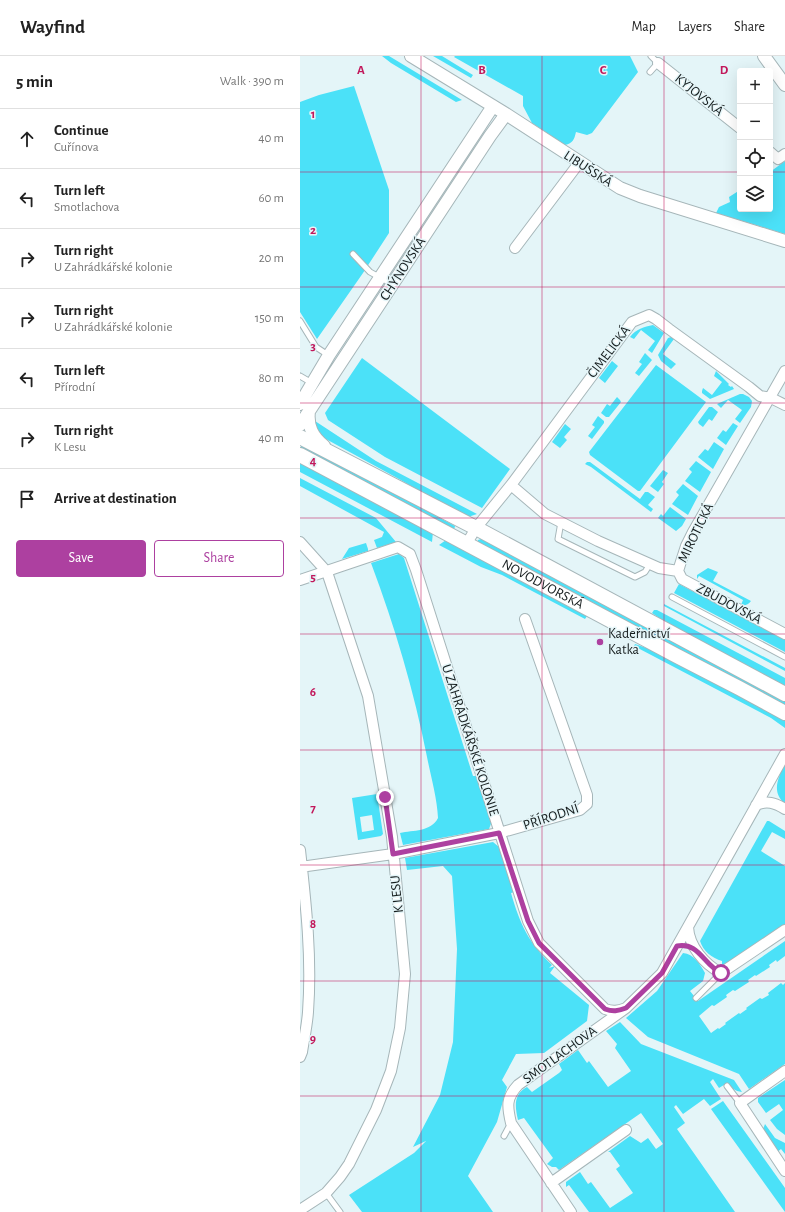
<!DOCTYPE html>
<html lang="en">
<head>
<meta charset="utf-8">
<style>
  body { margin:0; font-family:"Alegreya Sans",sans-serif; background:#f6f6f6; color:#222 }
  .controls { position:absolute; right:12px; top:12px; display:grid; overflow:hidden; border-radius:4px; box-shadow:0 4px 16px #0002 }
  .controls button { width:36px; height:36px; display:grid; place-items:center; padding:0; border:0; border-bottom:1px solid #e0e0e0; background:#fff; color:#222; font:20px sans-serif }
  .stop { position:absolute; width:12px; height:12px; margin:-9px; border:3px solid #ad40a0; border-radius:50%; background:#fff }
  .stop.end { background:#ad40a0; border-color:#fff; box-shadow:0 1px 4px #0008 }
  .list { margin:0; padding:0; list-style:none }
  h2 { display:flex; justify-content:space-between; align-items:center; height:52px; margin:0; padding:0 16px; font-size:17px }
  h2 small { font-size:13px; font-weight:400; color:#767676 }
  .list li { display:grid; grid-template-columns:26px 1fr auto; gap:12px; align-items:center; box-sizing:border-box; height:60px; padding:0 16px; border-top:1px solid #e0e0e0 }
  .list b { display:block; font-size:15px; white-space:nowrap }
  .list p { margin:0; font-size:13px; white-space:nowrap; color:#767676 }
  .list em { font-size:13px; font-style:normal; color:#767676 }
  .actions { display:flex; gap:8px; padding:12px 16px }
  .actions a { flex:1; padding:9px 0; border:1px solid #ad40a0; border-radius:4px; text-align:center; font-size:14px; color:#ad40a0 }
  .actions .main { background:#ad40a0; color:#fff }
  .icon { flex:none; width:22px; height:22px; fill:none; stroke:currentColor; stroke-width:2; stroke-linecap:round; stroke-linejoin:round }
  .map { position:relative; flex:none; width:485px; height:1156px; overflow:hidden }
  header { display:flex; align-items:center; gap:24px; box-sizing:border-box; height:56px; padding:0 20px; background:#fff; border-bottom:1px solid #e0e0e0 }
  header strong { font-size:19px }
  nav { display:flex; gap:22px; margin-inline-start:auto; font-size:14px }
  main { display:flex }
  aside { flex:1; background:#fff }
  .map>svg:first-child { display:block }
  .green { fill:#4be1f8; fill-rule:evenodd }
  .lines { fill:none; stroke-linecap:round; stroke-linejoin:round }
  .service-casing { stroke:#a6b6b9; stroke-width:7 }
  .minor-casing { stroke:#a6b6b9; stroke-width:12 }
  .tertiary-casing { stroke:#a6b6b9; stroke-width:14 }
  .secondary-casing { stroke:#a6b6b9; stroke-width:16 }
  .service { stroke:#fff; stroke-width:5 }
  .minor { stroke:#fff; stroke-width:10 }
  .tertiary { stroke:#fff; stroke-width:12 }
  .secondary { stroke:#fff; stroke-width:14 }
  .route { stroke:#ad40a0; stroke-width:5 }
  .grid { fill:none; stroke:#c2185b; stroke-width:1; stroke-opacity:0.55 }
  .poi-dot { fill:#ad40a0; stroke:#e4f5f8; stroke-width:1.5 }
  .labels { text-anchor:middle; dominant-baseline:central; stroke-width:3; stroke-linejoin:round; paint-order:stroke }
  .street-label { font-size:14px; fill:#151c1d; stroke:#e4f5f8 }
  .poi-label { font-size:14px; fill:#151c1d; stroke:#e4f5f8; text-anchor:start }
  .grid-label { font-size:13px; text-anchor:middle; font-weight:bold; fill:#c2185b; stroke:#e4f5f8; stroke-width:3; stroke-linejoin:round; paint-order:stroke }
</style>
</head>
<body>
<header>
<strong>Wayfind</strong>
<nav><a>Map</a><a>Layers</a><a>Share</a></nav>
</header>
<main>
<aside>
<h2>5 min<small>Walk · 390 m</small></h2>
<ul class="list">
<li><svg class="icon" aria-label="ahead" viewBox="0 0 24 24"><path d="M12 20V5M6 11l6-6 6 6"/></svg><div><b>Continue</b><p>Cuřínova</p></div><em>40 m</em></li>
<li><svg class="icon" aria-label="left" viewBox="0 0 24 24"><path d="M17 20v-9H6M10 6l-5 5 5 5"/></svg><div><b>Turn left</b><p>Smotlachova</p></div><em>60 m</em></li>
<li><svg class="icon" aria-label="right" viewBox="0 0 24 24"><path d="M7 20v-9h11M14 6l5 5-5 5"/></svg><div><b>Turn right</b><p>U Zahrádkářské kolonie</p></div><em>20 m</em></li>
<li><svg class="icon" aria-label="right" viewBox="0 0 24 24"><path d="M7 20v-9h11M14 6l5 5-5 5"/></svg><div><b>Turn right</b><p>U Zahrádkářské kolonie</p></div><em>150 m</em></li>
<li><svg class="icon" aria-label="left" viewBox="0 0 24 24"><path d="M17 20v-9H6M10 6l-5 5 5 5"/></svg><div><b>Turn left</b><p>Přírodní</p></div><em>80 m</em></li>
<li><svg class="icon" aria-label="right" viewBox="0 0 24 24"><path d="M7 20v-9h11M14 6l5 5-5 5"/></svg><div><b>Turn right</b><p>K Lesu</p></div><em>40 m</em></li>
<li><svg class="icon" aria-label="arrive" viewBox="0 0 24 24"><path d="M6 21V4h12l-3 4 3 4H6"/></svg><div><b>Arrive at destination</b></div></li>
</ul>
<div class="actions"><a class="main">Save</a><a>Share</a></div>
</aside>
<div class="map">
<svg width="485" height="1156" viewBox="0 0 485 1156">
  <rect width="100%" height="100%" fill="#e4f5f8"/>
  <path class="green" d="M82,0h7l73,44 -6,2 -65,-39z
    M133,0h9l31,19 -2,3z
    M155,0h175l8,16 -46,61 -5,2 -11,-3c-2,8 -3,11 -11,13l-33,-22 -9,-17v-10l-69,-39z
    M54,30l35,104v43l-26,40 -46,66 -17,-27v-210l19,-7z
    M485,105v73l-69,-21 3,-6 11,-5 -1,-5 11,-7v19h30v-37z
    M353,269l11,8 -12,20 -4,-3 7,-9 -14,-11 -7,9 -4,-2c6,-8 14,-10 23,-12z
    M371,281l3,2 -11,15 13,10 -5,5 -10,-8 -3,-6 10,-17z
    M345,297l7,7 -13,16 -4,-3 7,-9 -3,-2z
    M62,302l148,111 -28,39 -97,-51 -57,-37 -3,-7z
    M312,305l6,5 -13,17 -6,-5z
    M356,309l50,37 -66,89h-2l-48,-36 -1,-3z
    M416,315l13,13 -1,1 3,2 1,-1 2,3 -24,10 -8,-6v-2l1,-3 9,7 10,-13 -8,-6z
    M440,338h3l6,3 3,4 -1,6 -11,16 -5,-4 7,-9 -14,-10 -7,8 -4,-4z
    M317,341l3,3 1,2 -12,15h-3l-5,-4 6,-9 3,2z
    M409,351h3l6,5 -6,9 -3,-2 -6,8 -4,-3 -1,-2z
    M298,360l6,5v2l-12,16 -4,-3 7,-9 -3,-2z
    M15,365l61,40 101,53 -9,3 -7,-2 -62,-36 -75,-41c-6,-5 -8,-10 -9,-17z
    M433,367l5,3 -12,19 -9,-7 6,-8 3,2z
    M265,368l6,5 -7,8 3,3 -7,8 -8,-6z
    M414,386l10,7 -11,20 -15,-12 7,-8 3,2z
    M4,389l151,81 -1,4 -153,-81v-3z
    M396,405l15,11 -11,20 -15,-11 7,-9 -3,-3z
    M0,406l133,70 -1,10 -132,-70z
    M287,406h3l50,37 5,-7h3l7,5 -7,8 5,4 -2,3 -60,-45 -6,-3z
    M363,414l5,3 -6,9 2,2 -6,8 -8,-6z
    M0,422l76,40 20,24 -19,6 -3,-8 8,-3 2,-5 -84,-46z
    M383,428l15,12 -10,19 -16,-11 7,-9 -3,-3z
    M370,451l16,12 -4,7 -6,5 -18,-13 3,-4 2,2z
    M181,483l304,161v6l-308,-163 1,-3z
    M146,484l141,76 -2,3 -83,-44 -21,-8 -42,-22z
    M66,487l2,6v2l-26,8 7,-11z
    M99,498l5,4 69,218h3l16,45 -3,8 -86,16 -3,-12c13,-3 31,-1 38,-15 -1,-20 -7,-41 -11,-61 -13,-66 -32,-130 -56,-194z
    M408,512l10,4 -5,9 38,20c-3,4 -6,5 -10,4l2,-5 -44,-24 -2,3v-4z
    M379,528l106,56v12l-111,-59z
    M364,548l121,64v3l-121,-65z
    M354,554h3l128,68v9l-110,-58 -23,-16z
    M335,588l26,9 124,67v8l-14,-10 -137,-72z
    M485,708v40c-14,-12 -7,-26 0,-40z
    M77,738l6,40 -2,2 -23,4 -6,-42zM72,759l2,15 -12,2 -2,-15z
    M467,765h2l16,10v8l-13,-7 -11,19 24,15v58l-57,40 -6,1v-4c-10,-3 -19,-10 -22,-20z
    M193,786l6,5v2h2l14,43 -4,1c9,31 17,49 41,72l-3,3 6,-2 -5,7 39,32 -2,16 -43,32 -28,1 -14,26 5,7 -10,35 -29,54 25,36h-131l-13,-17 65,-42 12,-12 -13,6 27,-52 13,-53 4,-93 -5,-73 -9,-10 -36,4 -2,-12z
    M485,885v15l-8,6 -1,-2 -7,5 1,2 -14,9 -1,-1 -7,5 1,2 -14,9 -2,-1 -7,5 1,2 -13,9 -2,-1 -13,11 12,17 7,-5 1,1 7,-5 -1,-1 14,-10 1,1 7,-5 -1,-1 14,-10 2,1 7,-4 -1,-2 13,-10 2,2 2,-2v81l-36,25 -10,-15 -91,-37 -22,-19 31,-27 26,-38c11,1 17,11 22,20l-2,8 -13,10 8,10z
    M320,966l21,22 93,36 8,12c-7,-1 -11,-4 -15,-9l-8,5 -6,-9 -3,3 11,17 -11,7 -6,-7 -21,15 -7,-9 -2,2 11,16 -8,6 58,83h-146l-20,-27 -3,2v-5l14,-10 8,12 3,-2 19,26 23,-15 -17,-24 4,-3 -10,-14h-2l22,-16 11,7 7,-5 8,11 7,-5 -22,-31 -82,57 -3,-3h-4l-5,-3 6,-6 -29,-40 -6,2c-3,-13 -5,-26 9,-33l5,5 27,-19 3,-3 -3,-6 19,-14 9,13 2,-2 19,26 23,-16 -16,-23 2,-4 -11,-13z
    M485,1024v55l-8,-6 -7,-9 13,-10 -4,-6 -13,9 -8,-11v-4z
    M423,1045l62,87v24l-74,-103z
    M465,1068l10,14 10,5v11l-4,-5 -5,4 -14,-21z"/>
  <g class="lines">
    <g class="service-casing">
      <path id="service" d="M350,16l8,-9 -7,-7
        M53,198l17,18 22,12
        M0,265l16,26 12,8
        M0,320l12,7
        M261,466l-3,17 77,38 10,-5 5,-8
        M372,541l113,60
        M396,942l25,-25
        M427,1030l13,17
        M204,1080l7,-13
        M26,1137l14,19"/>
    </g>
    <g class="minor-casing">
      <path id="minor" d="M358,7l82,65
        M470,96l8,7 7,-5
        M215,192l64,-85
        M485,315l-92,161 -7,14 -8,25 4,8 103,55
        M211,429l34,29 53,27 61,27 19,3
        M0,486l27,30 41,124 24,141 13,137 -5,54 -9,43 -15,39 -27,54 -9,13 -14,16 -26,17
        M167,487l9,-15 35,-43 121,-163 17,-7 7,4 13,10 80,58 11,9 11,2 14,7
        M0,524l98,-33 12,7 6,16 112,351 11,22 66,66c8,3 13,2 21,-1
        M456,749c11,-5 19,-2 29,4
        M0,794c6,54 12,108 8,162 -1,14 -4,27 -6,40l-2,5
        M0,811l93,-13 106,-21 81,-23 7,-6v-9l-62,-176
        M388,871c1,19 16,37 33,46l64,-43
        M485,1015l-45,32 45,68
        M251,1127l75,-53
        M271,1156l-60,-89c-4,-17 -5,-25 7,-38l108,-77 36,-35 123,-219"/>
    </g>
    <g class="tertiary-casing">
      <path id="tertiary" d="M111,0l95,58 114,74 20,8 145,45
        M464,0l21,29
        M0,348l29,-49 164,-249
        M9,355c-2,16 4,26 15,35
        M0,369l190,-289 16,-22"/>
    </g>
    <g class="secondary-casing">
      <g id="secondary">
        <path d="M0,381l176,91 309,166"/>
        <path id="s1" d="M0,399l377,201 62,32 46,25"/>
      </g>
    </g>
    <use href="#service" class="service"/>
    <use href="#minor" class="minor"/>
    <use href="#tertiary" class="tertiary"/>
    <use href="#secondary" class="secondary"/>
  </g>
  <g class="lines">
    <path class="route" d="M85,741l8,57 106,-21 29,88 11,22 66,66c8,3 13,2 21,-1l36,-35 15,-27c22,-4 26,18 44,27"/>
  </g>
  <path class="grid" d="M121,0v1156M242,0v1156M364,0v1156M0,116h440M470,116h15M0,231h485M0,347h485M0,462h485M0,578h485M0,694h485M0,809h485M0,925h485M0,1040h485"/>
  <circle class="poi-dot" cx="300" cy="586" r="4"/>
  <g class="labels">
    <g class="street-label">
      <text transform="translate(399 39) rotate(39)">KYJOVSKÁ</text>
      <text transform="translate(288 113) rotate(33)">LIBUŠSKÁ</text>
      <text transform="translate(103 213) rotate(-57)">CHÝNOVSKÁ</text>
      <text transform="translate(309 296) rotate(-53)">ČIMELICKÁ</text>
      <text transform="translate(396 477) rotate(-64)">MIROTICKÁ</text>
      <text stroke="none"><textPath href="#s1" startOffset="275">NOVODVORSKÁ</textPath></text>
      <text transform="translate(429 548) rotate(28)">ZBUDOVSKÁ</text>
      <text transform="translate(170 684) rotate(72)">U ZAHRÁDKÁŘSKÉ KOLONIE</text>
      <text transform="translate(251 761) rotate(-18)">PŘÍRODNÍ</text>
      <text transform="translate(97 838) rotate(-96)">K LESU</text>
      <text transform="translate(260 999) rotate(-36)">SMOTLACHOVA</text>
    </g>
    <g class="poi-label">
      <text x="308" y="578">Kadeřnictví<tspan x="308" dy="16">Katka</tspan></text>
    </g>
  </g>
  <g class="grid-label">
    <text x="61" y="18">A</text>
    <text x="182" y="18">B</text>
    <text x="303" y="18">C</text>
    <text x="424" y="18">D</text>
    <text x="13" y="62">1</text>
    <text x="13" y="178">2</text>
    <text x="13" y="294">3</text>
    <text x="13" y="409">4</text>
    <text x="13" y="525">5</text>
    <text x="13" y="640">6</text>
    <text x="13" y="756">7</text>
    <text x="13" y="872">8</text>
    <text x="13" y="987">9</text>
  </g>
</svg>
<div class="controls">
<button>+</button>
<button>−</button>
<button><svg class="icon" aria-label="locate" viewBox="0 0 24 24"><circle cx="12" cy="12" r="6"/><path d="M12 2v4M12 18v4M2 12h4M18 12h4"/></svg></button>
<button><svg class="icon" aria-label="layers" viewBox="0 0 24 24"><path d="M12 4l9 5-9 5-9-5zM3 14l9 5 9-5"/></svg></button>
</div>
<div class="stop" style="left:421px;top:917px"></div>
<div class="stop end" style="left:85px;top:741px"></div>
</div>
</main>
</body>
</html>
